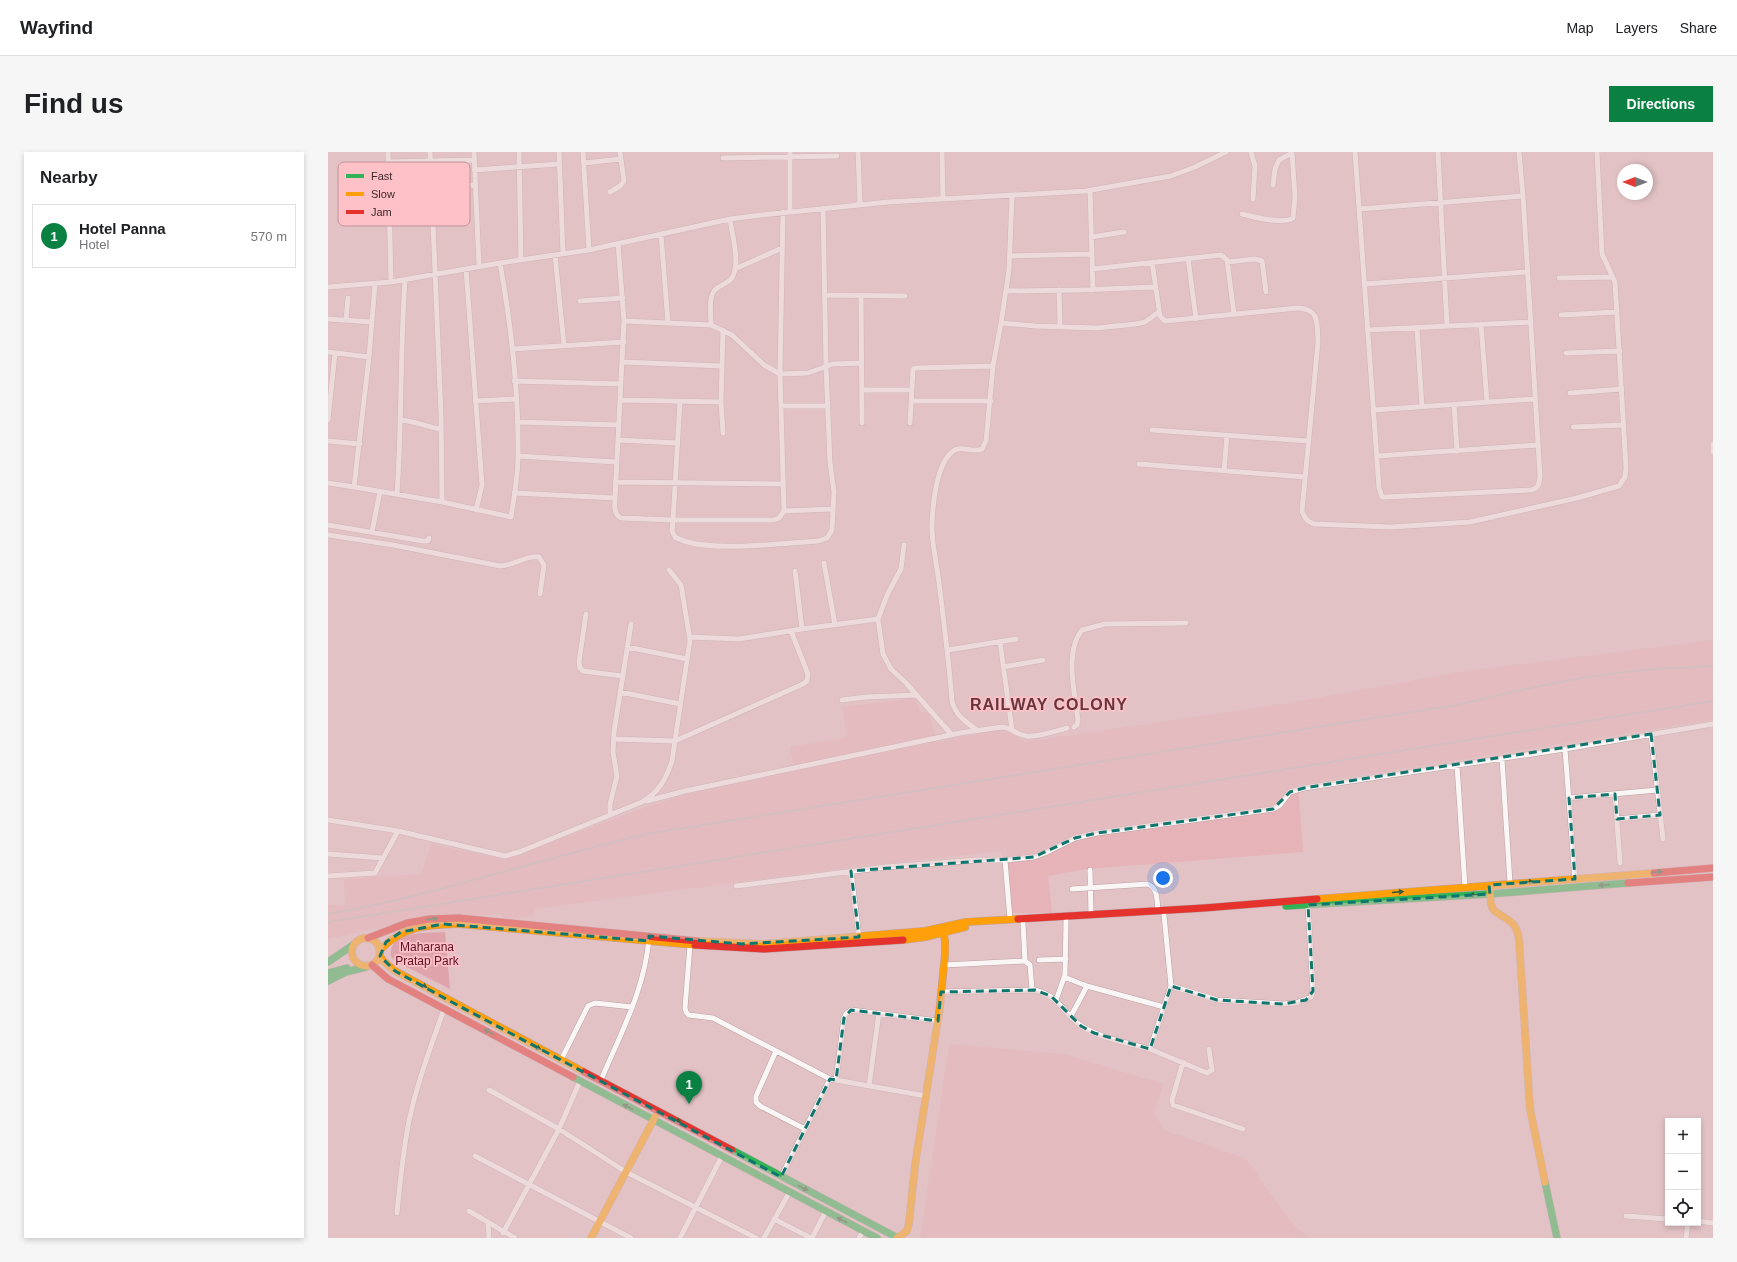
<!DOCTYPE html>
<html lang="en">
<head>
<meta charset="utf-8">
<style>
  body { margin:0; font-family:Helvetica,sans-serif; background:#f6f6f6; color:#202124 }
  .controls { position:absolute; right:12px; bottom:12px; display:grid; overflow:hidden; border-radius:0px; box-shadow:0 2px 6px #0003 }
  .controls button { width:36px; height:36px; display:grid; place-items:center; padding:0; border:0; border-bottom:1px solid #e0e0e0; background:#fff; color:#202124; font:20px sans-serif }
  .compass { position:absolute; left:1289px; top:12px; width:36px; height:36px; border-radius:50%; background:#fff; box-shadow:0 2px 6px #0003; rotate:270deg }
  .you { position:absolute; left:835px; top:726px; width:14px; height:14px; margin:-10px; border:3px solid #fff; border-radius:50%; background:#1a73e8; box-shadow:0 0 0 6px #1a73e833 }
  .badge { display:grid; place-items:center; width:26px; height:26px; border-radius:50%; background:#0b8043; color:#fff; font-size:13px; font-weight:700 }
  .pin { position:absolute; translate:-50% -33px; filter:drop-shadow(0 1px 2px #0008) }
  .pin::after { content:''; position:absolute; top:21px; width:14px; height:12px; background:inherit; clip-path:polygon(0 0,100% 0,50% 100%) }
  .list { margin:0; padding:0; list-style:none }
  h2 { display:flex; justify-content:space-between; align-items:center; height:52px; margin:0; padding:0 16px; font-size:17px }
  h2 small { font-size:13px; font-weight:400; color:#757577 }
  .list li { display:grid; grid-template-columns:26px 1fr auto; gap:12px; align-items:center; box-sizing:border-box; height:64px; margin:0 8px 8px; padding:0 8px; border:1px solid #e0e0e0; border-radius:0px }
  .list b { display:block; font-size:15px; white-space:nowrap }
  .list p { margin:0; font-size:13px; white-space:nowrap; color:#757577 }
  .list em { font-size:13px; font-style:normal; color:#757577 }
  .icon { flex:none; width:22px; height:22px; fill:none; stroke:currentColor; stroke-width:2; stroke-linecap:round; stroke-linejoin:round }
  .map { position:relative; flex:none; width:1385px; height:1086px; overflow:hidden; border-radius:0px }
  header { display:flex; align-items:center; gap:24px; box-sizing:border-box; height:56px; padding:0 20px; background:#fff; border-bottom:1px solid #e0e0e0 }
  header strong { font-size:19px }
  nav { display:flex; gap:22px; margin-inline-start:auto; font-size:14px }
  .intro { display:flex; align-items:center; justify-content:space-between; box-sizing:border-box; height:96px; padding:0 24px }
  h1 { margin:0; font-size:28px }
  .button { padding:10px 18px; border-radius:0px; background:#0b8043; color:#fff; font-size:14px; font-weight:700 }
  main { display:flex; gap:24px; padding:0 24px }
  aside { flex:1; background:#fff; border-radius:0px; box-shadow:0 2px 6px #0003 }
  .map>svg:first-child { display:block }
  .built { fill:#e6b3b8 }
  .green { fill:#dfa3ab }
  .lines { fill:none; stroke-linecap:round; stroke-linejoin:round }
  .street-casing { stroke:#baa1a3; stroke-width:6 }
  .fast-casing { stroke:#baa1a3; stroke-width:8 }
  .slow-casing { stroke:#baa1a3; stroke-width:8 }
  .jam-casing { stroke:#baa1a3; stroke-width:8 }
  .street { stroke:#fbf6f6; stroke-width:5 }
  .fast { stroke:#30b455; stroke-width:7 }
  .slow { stroke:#ff9f0a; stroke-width:7 }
  .jam { stroke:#e5322d; stroke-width:7 }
  .rail { stroke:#c2baba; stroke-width:2 }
  .oneway { fill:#385f3b }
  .marked { fill:none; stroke:#0f766e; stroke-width:3; stroke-dasharray:8 5; stroke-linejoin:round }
  .labels { text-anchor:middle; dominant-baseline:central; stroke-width:3.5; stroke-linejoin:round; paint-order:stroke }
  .park-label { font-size:12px; fill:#5f1024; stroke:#fdc1c7 }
  .district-label { font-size:16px; font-weight:bold; letter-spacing:1px; fill:#66353d; stroke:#fdc1c7 }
  .key { fill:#fdc1c7; stroke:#c39298; stroke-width:1 }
  .key-label { font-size:11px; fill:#3d2629 }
</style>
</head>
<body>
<header>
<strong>Wayfind</strong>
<nav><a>Map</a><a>Layers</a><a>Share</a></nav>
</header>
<div class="intro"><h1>Find us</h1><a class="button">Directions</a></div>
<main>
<aside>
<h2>Nearby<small></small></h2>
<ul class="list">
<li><span class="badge">1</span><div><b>Hotel Panna</b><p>Hotel</p></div><em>570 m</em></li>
</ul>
</aside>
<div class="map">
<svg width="1385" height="1086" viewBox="0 0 1385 1086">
  <rect width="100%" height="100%" fill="#e2c2c5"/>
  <path class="built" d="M1385,488v80l-415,65 5,67 -217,17 -38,7 4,37h-43l-8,-62 -155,17 -311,41v6l-32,5 -1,-5h-45l-65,10 -64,14v-34h17l-1,-26 77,-5 10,-30 72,15 20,-5 5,-3 107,-40 48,-16 111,-25 -4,-23 57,-10 -5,-30 74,-9 4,14h9l8,30 65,-14 23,14 258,-38 182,-33z
    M621,892l114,10 101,30 -10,28 10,18 83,29 13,20 34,46 16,13h-390z"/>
  <path class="green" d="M117,780l5,57 -55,-28c-4,-4 -6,-8 -3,-14 6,-16 39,-14 53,-15z"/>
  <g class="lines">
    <g class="street-casing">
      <path id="street" d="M60,0l3,130
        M102,0l11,262 1,88
        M146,0l5,114
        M191,0l2,108
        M231,0l4,102
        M255,0l6,98
        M462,0v59
        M530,0l2,52
        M614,0l1,47
        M923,0l4,14 -2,33
        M1027,0l24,336 3,9h4l145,-7c8,-2 8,-6 9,-14l-17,-280 -4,-44
        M1110,0l9,174
        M395,6l114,-2
        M60,10l86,-2
        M256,11l37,-4
        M103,14l10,3 17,14 17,3
        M146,18l85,-6
        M945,33l2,-16 4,-9 13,-7
        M762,38l3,100
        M282,40l10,-6 4,-5 -4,-29
        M1032,57l163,-13
        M914,62c12,3 40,11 51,4l2,-21 -3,-45
        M333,82l7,89
        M763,85l33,-5
        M290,92l6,77
        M227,103l9,90
        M682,104l82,-2
        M860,106l8,61
        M824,110l8,54 5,5 133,-13c22,1 19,16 20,34l-16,169c3,7 5,11 12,13l77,3 79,-5 107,-24 42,-12 6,-9 1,-9 -11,-186 -13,-28 -5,-102
        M899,110l28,-3 7,2 4,31
        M138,117l16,216 -6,25
        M407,117l47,-21
        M764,117l129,-14 6,5 7,54
        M1231,126l54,-1
        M1037,132l162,-12
        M0,135l63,-5 109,-19 89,-13 141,-31 31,-4 127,-13 198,-11 85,-15 24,-9 31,-15
        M731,138l1,37
        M679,139l73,-1 75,-3
        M496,143l81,1
        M533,143l1,128
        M252,149l43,-3
        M1233,163l56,-3
        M0,167l44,3
        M18,168l2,-22
        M673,171l34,3 62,2 39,-4 9,-2 14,-10
        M1153,172l6,78
        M383,173l21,10 32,30 16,9 28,-1 25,-9 28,-1
        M1089,176l5,79
        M1039,178l163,-8
        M184,197l112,-7
        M0,200l41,5
        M1238,201l54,-2
        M295,210l99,4
        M186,229l107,3
        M534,238h50
        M1242,241l52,-4
        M292,248l101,2
        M147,249l40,-2
        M352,249l-7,119h101l5,-2 5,-7 -4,-137 3,-162
        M583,249h80
        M1126,252l3,47
        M453,254h47
        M1045,258l162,-11
        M0,268l7,-67
        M72,268c15,1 27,7 41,9
        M189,270l102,3
        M582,271l3,-54 3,-1 77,-2
        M1245,275l51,-2
        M824,278l156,11
        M395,281l-2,-31 2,-72
        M290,288l60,3
        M0,289l32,3
        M1385,292v8
        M190,304l98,6
        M1049,304l161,-11
        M811,312l166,13
        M896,319l3,-36
        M287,330l168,2
        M0,331l26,4 15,-130 6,-73
        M26,335l88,15 69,15c3,-20 7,-40 7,-60 1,-64 -7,-132 -18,-194
        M186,341l101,5 9,-177 87,4c0,-10 -3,-30 5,-36 6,-5 14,-6 17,-13 7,-15 -1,-41 -3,-57
        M69,342c5,-71 3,-143 8,-214
        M287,346c0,8 -2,16 6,20l52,2 -1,11 3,6c29,17 107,6 143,4l9,-3 5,-8 2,-38 -4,-29 -4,-97 -3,-158
        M456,359l49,-2
        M0,373l95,16h5l1,-3
        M44,380l8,-41
        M0,383l65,10 107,21c13,0 26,-11 39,-9l5,8 -4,29
        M576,393l-3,24 -13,24 -10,26 5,35 8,15 15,14 46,52
        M496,411l11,62
        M467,419l7,58
        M258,462l-7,48 1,6 3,3 39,5
        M361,485l50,2 63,-10 76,-10
        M672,490l12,88
        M299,495l60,12
        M620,498l68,-11
        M675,515l40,-7
        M292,540l60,12
        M514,548l24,-3 50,-2
        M746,575l3,-2 1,-5c-3,-26 -14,-68 4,-90l23,-6 81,-1
        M649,578c-11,-8 -22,-15 -25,-29 -3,-39 -8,-78 -13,-118 -2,-19 -8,-41 -7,-60 1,-20 4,-59 21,-72 8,-6 20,2 29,-2l4,-8 7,-75 8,-43 8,-53 3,-74
        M1323,582l12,105
        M286,587l61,2 128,-57 4,-3 1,-7 -17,-43
        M1237,597l10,130
        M1174,607l8,124
        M1129,613l8,122
        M1287,642l5,69
        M1241,646l88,-8
        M319,649l38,-10 275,-58 42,-6c9,0 14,8 24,9 10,2 30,-5 41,-8
        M282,663v-11l7,-28 -4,-24 1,-20 17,-108
        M1289,667l43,-4
        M0,668l70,11
        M0,702l55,4
        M677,708l5,59
        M762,718l1,44
        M523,719l8,67
        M0,724l47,-3 23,-42 107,25 14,-4 123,-50c17,-10 24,-23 30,-41l18,-121 -9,-55 -12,-15
        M408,734l150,-19 91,-7h28l29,-3 11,-4 30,-15 22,-5 176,-24 7,-4 10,-13 14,-4 261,-39 148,-25
        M744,737l76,-5c10,4 9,17 10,27
        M695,771l2,38 5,4 2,25
        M362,793l-5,63 1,4 3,3 24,3 117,61 96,17
        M711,808l27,-1
        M616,813l81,-4
        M736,825l23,9
        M843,834l46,14 66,4 13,-1 15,-6 2,-6 -5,-86
        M613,840l94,-2c27,7 28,25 48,37 20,12 45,16 67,22l21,-63 -7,-71
        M728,848l9,-25 1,-55
        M743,864l16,-30 77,21
        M822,897l57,24 5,-3 -3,-21
        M448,899l-20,45v6l4,4 45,23
        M233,908l27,-54 7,-3 37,4
        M855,910l-11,38 1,5 70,24
        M273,928c19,-45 44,-91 48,-142
        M508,928l8,-62 2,-4 5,-4 87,11
        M541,934l10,-73
        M161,938l70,39 67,43 130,66
        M147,1004l156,82
        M453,1025l49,-98
        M141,1059l46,27
        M69,1061c3,-31 6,-62 12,-92 8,-38 22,-75 35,-112
        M1298,1064l42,3
        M446,1067l37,19
        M1370,1069l15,2
        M160,1071l1,15
        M175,1081l56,-104 21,-48
        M352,1086l42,-82
        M436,1086l25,-45
        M484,1086l14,-27
        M531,1086l4,-7
        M1358,1086l2,-15"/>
    </g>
    <g class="fast-casing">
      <path id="fast" d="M958,754l204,-12 138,-11
        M0,810l25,-17
        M0,821l19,-5
        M0,829l18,-9 20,-5
        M245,925l304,161
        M404,998l166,88
        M1217,1030l12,56"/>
    </g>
    <g class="slow-casing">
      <path id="slow" d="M1162,738c0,28 7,19 23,34 4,4 5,10 6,15l11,170 15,73
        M989,747l337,-26
        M24 800a14 14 0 1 1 28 0a14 14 0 1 1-28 0Z
        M575,788l22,-3 40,-10
        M369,789l67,3 161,-13 41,-9 52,-3
        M52,798c23,-25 48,-25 80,-26l235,21
        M52,804l3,5 12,10 189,101
        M263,1086l64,-121
        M569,1086l10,-7 2,-8 6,-58 25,-159 5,-52v-14l-3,-10"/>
    </g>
    <g class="jam-casing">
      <path id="jam" d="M1326,721l59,-5
        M1300,731l85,-6
        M690,767l186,-11 113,-9
        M40,786l39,-15 23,-4 29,-1 238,23
        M367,793l69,4 139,-9
        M44,813l16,14 185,98
        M256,920l148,78"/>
    </g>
    <use href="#street" class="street"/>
    <use href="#fast" class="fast"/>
    <use href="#slow" class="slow"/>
    <use href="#jam" class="jam"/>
    <path class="rail" d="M0,762c110,-19 216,-57 324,-81l804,-128c44,-10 87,-21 132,-28 41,-7 83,-9 125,-11
      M0,770l1385,-221"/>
  </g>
  <defs><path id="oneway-solid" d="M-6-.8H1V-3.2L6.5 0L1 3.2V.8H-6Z"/></defs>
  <g class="oneway">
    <use href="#oneway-solid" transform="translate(1329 720) rotate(-4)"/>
    <use href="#oneway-solid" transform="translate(1200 730) rotate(-4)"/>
    <use href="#oneway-solid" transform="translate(1276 733) rotate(176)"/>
    <use href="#oneway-solid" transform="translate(1070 740) rotate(-5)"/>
    <use href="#oneway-solid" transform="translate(1147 743) rotate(177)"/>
    <use href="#oneway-solid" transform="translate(104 767) rotate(-6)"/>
    <use href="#oneway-solid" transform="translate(94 833) rotate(28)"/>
    <use href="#oneway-solid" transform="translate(161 880) rotate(-151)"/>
    <use href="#oneway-solid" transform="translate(208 895) rotate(28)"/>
    <use href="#oneway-solid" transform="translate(300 955) rotate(-152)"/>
    <use href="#oneway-solid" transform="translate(348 968) rotate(26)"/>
    <use href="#oneway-solid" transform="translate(475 1036) rotate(27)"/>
    <use href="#oneway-solid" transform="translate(514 1068) rotate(-152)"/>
  </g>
  <path d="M0 0H1385V1086H0ZM1323,582l9,81 -43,4 -2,-25 -46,4 6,81 -86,6 1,9 -182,11 5,86 -7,9 -23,4 -66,-4 -46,-14 -21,63 -56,-16 -13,-7 -30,-30 -16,-6 -94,2 -3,29 -87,-11 -7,8 -8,62 -6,-1 -49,98 -333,-177 -53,-29 -15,-15 6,-14 15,-10 42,-8 206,17v-5l93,8 117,-7 -8,-66 183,-14 41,-19 22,-5 176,-24 17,-17 14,-4z" fill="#e2c2c5" fill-opacity=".55" fill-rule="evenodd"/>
  <path class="marked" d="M1323,582l9,81 -43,4 -2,-25 -46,4 6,81 -86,6 1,9 -182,11 5,86 -7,9 -23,4 -66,-4 -46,-14 -21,63 -56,-16 -13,-7 -30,-30 -16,-6 -94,2 -3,29 -87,-11 -7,8 -8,62 -6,-1 -49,98 -333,-177 -53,-29 -15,-15 6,-14 15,-10 42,-8 206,17v-5l93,8 117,-7 -8,-66 183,-14 41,-19 22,-5 176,-24 17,-17 14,-4z"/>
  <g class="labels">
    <g class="park-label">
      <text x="99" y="795">Maharana<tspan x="99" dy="14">Pratap Park</tspan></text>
    </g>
    <g class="district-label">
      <text x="721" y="552">RAILWAY COLONY</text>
    </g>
  </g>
  <rect x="10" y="10" width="132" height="64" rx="6" class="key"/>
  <rect x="18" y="22" width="18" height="4" fill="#30b455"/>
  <rect x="18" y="40" width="18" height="4" fill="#ff9f0a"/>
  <rect x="18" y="58" width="18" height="4" fill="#e5322d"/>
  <g class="key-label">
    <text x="43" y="28">Fast</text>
    <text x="43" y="46">Slow</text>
    <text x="43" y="64">Jam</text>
  </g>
</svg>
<div class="controls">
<button>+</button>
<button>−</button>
<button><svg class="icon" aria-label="locate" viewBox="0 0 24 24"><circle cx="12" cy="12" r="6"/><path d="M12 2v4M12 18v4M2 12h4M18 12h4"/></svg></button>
</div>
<svg class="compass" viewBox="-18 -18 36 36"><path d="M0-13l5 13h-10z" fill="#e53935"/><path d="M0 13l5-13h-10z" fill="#757577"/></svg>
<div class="you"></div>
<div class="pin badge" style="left:361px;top:952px">1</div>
</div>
</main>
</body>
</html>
